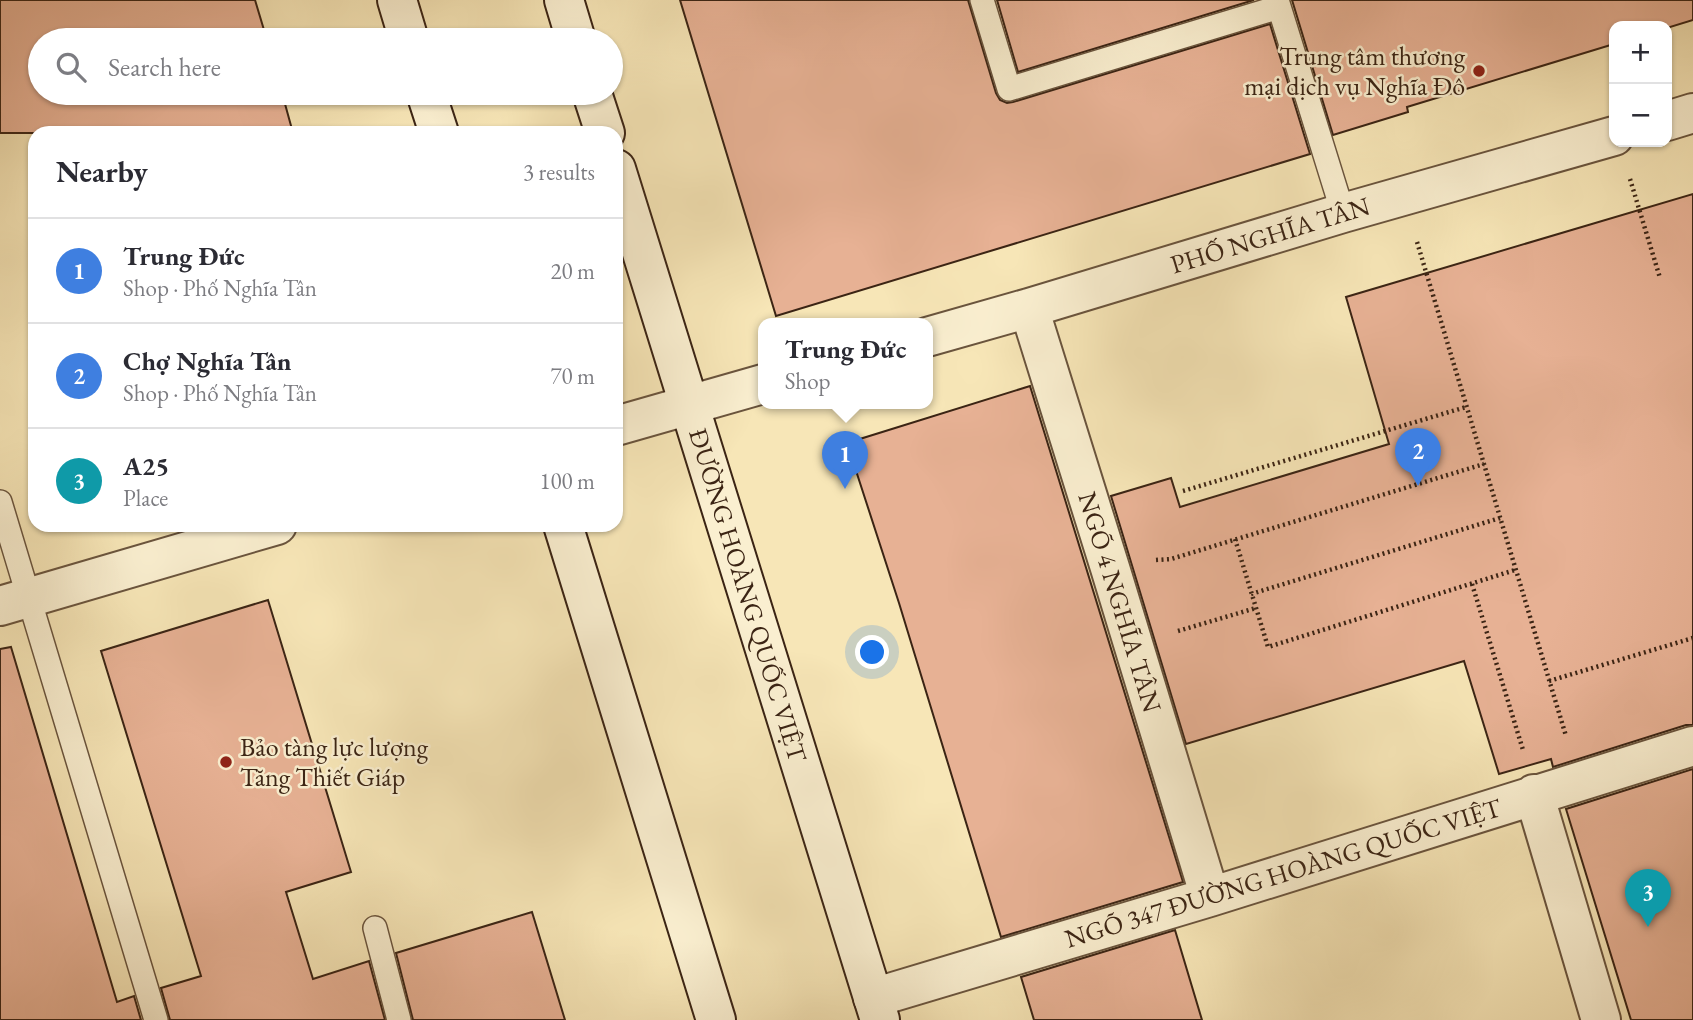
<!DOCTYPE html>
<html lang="en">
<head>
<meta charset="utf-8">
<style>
  body { margin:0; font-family:"EB Garamond",serif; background:#f7f7f7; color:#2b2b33 }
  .controls { position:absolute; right:21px; top:21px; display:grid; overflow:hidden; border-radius:14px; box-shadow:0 2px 5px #0004 }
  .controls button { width:63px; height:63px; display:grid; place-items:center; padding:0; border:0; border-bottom:2px solid #e1e1e2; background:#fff; color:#2b2b33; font:35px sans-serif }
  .you { position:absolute; left:873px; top:653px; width:24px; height:24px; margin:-18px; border:5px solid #fff; border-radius:50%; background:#1a73e8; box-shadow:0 0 0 10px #1a73e833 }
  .badge { display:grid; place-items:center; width:46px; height:46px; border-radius:50%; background:#db2777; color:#fff; font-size:23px; font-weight:700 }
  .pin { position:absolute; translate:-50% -58px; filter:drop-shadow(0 2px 4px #0008) }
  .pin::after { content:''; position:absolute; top:37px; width:24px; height:21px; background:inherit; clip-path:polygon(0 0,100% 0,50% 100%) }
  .popup { position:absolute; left:758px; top:318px; width:175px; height:91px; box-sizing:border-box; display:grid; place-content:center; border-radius:14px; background:#fff; filter:drop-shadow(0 2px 5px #0005); font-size:23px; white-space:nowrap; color:#7c7c81 }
  .popup b { font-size:26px; color:#2b2b33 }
  .popup::after { content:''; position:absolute; left:50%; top:100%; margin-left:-14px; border:14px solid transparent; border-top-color:#fff }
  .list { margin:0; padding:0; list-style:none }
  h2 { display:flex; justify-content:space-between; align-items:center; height:91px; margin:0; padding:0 28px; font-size:30px }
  h2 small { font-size:23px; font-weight:400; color:#7c7c81 }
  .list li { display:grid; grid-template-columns:46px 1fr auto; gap:21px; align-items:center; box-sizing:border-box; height:105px; padding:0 28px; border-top:2px solid #e1e1e2 }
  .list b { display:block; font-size:26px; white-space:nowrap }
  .list p { margin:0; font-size:23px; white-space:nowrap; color:#7c7c81 }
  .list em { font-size:23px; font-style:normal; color:#7c7c81 }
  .icon { flex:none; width:38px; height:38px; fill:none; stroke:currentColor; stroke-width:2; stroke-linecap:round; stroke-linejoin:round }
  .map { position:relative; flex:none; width:1693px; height:1020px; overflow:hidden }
  .search { position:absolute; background:#fff; box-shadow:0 2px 5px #0004; left:28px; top:28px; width:595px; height:77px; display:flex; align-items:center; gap:18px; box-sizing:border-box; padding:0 24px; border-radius:38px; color:#7c7c81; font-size:26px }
  .panel { position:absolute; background:#fff; box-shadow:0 2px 5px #0004; left:28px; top:126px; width:595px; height:406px; border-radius:21px }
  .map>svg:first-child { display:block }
  .building { fill:#e7b194; stroke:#3b2414; stroke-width:2 }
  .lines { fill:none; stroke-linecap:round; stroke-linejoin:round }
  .lane-casing { stroke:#6a543d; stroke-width:26 }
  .street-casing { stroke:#6a543d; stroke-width:42 }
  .secondary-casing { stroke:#3b2414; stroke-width:42 }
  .path { stroke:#3b2414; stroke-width:4.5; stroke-dasharray:2 3.5; stroke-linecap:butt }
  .lane { stroke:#faefd0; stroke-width:23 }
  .street { stroke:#faefd0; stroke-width:38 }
  .secondary { stroke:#faefd0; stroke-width:38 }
  .poi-dot { fill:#8f2418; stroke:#faefd0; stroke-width:2.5 }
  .labels { text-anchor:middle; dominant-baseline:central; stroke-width:5; stroke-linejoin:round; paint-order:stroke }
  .poi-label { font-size:26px; fill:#3b2414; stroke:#faefd0; text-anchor:end }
  .street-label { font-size:26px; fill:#3b2414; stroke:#faefd0 }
</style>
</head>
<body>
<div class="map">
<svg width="1693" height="1020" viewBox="0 0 1693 1020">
  <rect width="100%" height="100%" fill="#f7e6b7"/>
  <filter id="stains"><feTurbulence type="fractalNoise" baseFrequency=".00286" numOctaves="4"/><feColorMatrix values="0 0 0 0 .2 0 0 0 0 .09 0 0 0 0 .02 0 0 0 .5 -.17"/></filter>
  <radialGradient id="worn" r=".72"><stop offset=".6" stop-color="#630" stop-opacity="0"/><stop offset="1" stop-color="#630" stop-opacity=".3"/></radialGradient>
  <path class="building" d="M0,0h255l12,40h-227v53h242l11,40h-293z
    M680,0h288l28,93 4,7 7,3 6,-1 257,-78 40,130 -534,162z
    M997,0h257l-236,72z
    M1292,0h401v20l-26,8v-2h-53v18l-207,63 1,5 -75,23z
    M1693,194v531h-7l-133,42 -2,-8 -52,15 -35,-113 -278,83 -75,-248 60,-18 9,29 209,-63 -43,-147z
    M1030,386l153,496 -182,55 -102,-334 -52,-160z
    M268,600l83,272 -65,20 27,87 56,-18 16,59h-215l-9,-32 40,-12 -100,-325z
    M11,647l106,355 17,-6 7,24h-141v-371z
    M1693,769v251h-62l-65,-211z
    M532,912l33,108h-152l-17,-67z
    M1175,930l27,90h-168l-13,-43z"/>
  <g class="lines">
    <g class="lane-casing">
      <path id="lane" d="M982,0l27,89 270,-82
        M1277,0l66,213
        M0,502l156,518
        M375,928l24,92"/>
    </g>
    <g class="street-casing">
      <path id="street" d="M1667,121l26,-8
        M1029,308l82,263 99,326
        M927,337l102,-29 314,-95 271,-77
        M616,426l147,-42
        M0,606l277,-81
        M1534,794l67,226
        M873,998l337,-101 483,-151"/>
    </g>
    <g class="secondary-casing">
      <path id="secondary" d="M397,0l12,40
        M564,0l12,40
        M426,93l13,40
        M592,93l13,40
        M616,169l264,851
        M563,525l153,495"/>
    </g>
    <path class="path" d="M1630,179l30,99
      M1417,242l149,494
      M1183,491l283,-84
      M1235,539l33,108 247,-77
      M1156,560l15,-1 313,-95
      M1472,584l51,166
      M1251,594l249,-76
      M1178,631l78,-23
      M1549,681l144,-43"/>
    <use href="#lane" class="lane"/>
    <use href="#street" class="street"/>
    <use href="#secondary" class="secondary"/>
  </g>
  <g class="poi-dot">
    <circle cx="1479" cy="71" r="7"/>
    <circle cx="226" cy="762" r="7"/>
  </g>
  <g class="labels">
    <g class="poi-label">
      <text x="1465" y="56">Trung tâm thương<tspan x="1465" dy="30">mại dịch vụ Nghĩa Đô</tspan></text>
      <text x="240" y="747" text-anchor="start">Bảo tàng lực lượng<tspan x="240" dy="30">Tăng Thiết Giáp</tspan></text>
    </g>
    <g class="street-label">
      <text transform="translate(1270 235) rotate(-17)">PHỐ NGHĨA TÂN</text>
      <text transform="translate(748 595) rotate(73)">ĐƯỜNG HOÀNG QUỐC VIỆT</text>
      <text transform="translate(1120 602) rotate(73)">NGÕ 4 NGHĨA TÂN</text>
      <text transform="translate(1283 873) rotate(-17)">NGÕ 347 ĐƯỜNG HOÀNG QUỐC VIỆT</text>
    </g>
  </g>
  <rect width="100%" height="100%" filter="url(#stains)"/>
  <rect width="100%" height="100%" fill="url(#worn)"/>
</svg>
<div class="controls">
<button>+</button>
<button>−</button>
</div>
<div class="you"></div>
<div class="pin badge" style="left:845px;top:489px;background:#3f7fe0">1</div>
<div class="popup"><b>Trung Đức</b>Shop</div>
<div class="pin badge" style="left:1418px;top:486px;background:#3f7fe0">2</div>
<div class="pin badge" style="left:1648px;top:927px;background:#0f9aa8">3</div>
<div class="search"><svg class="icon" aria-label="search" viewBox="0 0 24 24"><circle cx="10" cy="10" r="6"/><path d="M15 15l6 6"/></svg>Search here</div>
<section class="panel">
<h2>Nearby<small>3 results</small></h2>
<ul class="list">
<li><span class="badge" style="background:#3f7fe0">1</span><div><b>Trung Đức</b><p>Shop · Phố Nghĩa Tân</p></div><em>20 m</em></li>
<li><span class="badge" style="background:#3f7fe0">2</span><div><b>Chợ Nghĩa Tân</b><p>Shop · Phố Nghĩa Tân</p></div><em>70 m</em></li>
<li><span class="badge" style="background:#0f9aa8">3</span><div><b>A25</b><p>Place</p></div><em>100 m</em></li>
</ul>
</section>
</div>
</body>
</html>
